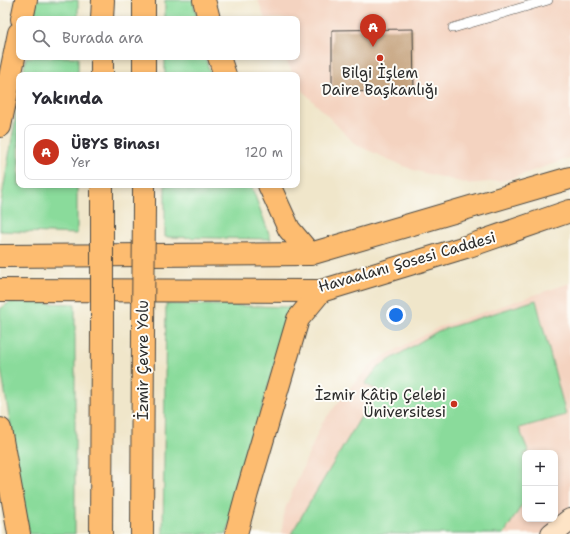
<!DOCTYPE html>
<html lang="tr">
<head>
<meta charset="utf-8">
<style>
  body { margin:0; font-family:"Shantell Sans",sans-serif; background:#f2f2f3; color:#2b2b33 }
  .controls { position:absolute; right:12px; bottom:12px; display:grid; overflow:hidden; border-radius:8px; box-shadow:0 2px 6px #0003 }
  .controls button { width:36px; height:36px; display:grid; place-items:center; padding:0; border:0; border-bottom:1px solid #e1e1e2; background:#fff; color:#2b2b33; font:20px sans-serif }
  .you { position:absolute; left:396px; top:315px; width:14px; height:14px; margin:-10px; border:3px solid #fff; border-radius:50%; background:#1a73e8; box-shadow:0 0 0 6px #1a73e833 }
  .badge { display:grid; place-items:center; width:26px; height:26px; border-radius:50%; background:#c8321e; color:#fff; font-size:13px; font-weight:700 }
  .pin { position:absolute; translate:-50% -33px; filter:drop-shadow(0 1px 2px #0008) }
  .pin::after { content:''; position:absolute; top:21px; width:14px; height:12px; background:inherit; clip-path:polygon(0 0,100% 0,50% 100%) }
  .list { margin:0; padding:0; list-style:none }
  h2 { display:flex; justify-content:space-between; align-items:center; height:52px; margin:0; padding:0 16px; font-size:17px }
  h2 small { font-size:13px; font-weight:400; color:#7c7c81 }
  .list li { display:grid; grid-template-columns:26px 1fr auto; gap:12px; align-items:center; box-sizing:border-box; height:56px; margin:0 8px 8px; padding:0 8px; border:1px solid #e1e1e2; border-radius:8px }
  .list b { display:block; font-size:15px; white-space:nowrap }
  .list p { margin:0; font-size:13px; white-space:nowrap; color:#7c7c81 }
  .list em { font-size:13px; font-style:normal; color:#7c7c81 }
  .icon { flex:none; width:22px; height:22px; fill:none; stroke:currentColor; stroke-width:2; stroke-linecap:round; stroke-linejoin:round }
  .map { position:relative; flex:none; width:570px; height:534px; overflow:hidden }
  .search { position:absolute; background:#fff; box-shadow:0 2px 6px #0003; left:16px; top:16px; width:284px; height:44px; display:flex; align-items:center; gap:10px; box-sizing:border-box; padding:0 14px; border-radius:8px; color:#7c7c81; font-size:15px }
  .panel { position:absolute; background:#fff; box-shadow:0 2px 6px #0003; left:16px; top:72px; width:284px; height:116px; border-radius:8px }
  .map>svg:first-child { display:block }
  .built { fill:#f4d3c0; fill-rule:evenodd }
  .green { fill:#8adb9b; stroke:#5a8363 }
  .building { fill:#c4a17b }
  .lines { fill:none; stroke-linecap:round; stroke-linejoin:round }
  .lane-casing { stroke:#494743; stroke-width:10 }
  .secondary-casing { stroke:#494743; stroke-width:24 }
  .primary-casing { stroke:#494743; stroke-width:24 }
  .highway-casing { stroke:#494743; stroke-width:24 }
  .lane { stroke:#fff; stroke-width:9 }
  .secondary { stroke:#fee4c6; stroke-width:22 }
  .primary { stroke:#fdbc70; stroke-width:22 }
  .highway { stroke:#fdbc70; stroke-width:22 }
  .highway-bridge-casing { stroke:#494743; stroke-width:24; stroke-linecap:butt }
  .highway-bridge { stroke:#fdbc70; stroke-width:22 }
  .poi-dot { fill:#c8321e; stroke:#fdfcf7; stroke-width:1.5 }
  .labels { text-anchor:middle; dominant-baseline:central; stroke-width:4; stroke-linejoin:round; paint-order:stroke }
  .poi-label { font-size:15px; fill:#2b2b2b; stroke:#fdfcf7 }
  .street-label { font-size:15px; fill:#2b2b2b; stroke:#fdfcf7 }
</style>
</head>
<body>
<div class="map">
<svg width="570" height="534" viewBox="0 0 570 534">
  <rect width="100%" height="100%" fill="#fdfcf7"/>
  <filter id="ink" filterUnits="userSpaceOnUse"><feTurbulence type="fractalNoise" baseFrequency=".025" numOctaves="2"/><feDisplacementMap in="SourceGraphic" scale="8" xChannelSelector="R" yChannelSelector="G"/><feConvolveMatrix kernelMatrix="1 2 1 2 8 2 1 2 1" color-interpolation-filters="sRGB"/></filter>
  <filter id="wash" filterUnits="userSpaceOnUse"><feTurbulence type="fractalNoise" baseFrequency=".012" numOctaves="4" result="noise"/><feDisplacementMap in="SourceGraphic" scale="16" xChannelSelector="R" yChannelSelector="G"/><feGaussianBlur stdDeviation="0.9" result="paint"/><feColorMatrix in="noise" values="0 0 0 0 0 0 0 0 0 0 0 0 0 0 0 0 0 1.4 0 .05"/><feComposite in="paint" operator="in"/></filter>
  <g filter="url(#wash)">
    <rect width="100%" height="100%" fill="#f0e6ca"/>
    <path class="built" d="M258,0h312v158l-64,22 -37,4 -56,-14 -57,-25 -53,-54 -6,-10v-6h-3l-10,-18h13v-38h-32z
      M570,283v251h-289l4,-25 37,-86 31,-39 22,-23 64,-34zM525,453h30v66h-30z"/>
    <path class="green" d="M36,0h42v19h-45z
      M165,0h28l4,19h-32z
      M26,57h52v18h-55z
      M165,57h40l6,18h-46z
      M19,98v87h58v49l-77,-3v-23z
      M165,185h86l20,54 -106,-2z
      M536,300l30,115 -47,13 10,25h-4v47l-21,34h-213l86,-144 -12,-6 13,-17 60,-36z
      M10,302l65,2v230h-46l-29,-171v-54z
      M166,304l124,3 -63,227h-64z"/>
    <g id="blocks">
      <path class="building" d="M413,29l1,62 -82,1v-62z"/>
    </g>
  </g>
  <g filter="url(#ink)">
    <use href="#blocks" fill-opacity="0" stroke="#494743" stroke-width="1"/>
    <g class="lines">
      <g class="lane-casing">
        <path id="lane" d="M453,28l95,-28"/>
      </g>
      <g class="secondary-casing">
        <path id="secondary" d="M552,534l18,-14"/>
      </g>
      <g class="primary-casing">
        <path id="primary" d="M0,256l310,-2 260,-76
          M0,290l321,1 148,-45 101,-35"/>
      </g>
      <g class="highway-casing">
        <path id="highway" d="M144,0v19
          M204,0l5,19
          M22,19l4,-19
          M102,19l1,-19
          M144,57v18
          M219,57l6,18
          M102,75v-18
          M0,126l19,-93
          M144,185v21
          M269,185l20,44 21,25
          M102,206v-21
          M0,429l19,105
          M101,534l1,-204
          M142,534l1,-203
          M236,534l11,-41 51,-174 23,-28"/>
      </g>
      <use href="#lane" class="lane"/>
      <use href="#secondary" class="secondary"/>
      <use href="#primary" class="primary"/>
      <use href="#highway" class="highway"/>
      <g class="highway-bridge-casing">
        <path id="highway-bridge" d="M102,206v124
          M143,331l1,-125"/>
      </g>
      <use href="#highway-bridge" class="highway-bridge"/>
    </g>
  </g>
  <g class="poi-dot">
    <circle cx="380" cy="58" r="4"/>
    <circle cx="454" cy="404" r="4"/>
  </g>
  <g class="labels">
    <g class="poi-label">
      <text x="380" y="73">Bilgi İşlem<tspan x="380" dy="17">Daire Başkanlığı</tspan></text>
      <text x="446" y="395" text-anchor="end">İzmir Kâtip Çelebi<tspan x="446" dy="17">Üniversitesi</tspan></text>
    </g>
    <g class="street-label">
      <text transform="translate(407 262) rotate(-16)">Havaalanı Şosesi Caddesi</text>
      <text transform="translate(143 360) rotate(-90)">İzmir Çevre Yolu</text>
    </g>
  </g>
</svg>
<div class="controls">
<button>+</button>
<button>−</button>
</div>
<div class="you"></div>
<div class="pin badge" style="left:373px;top:47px">A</div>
<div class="search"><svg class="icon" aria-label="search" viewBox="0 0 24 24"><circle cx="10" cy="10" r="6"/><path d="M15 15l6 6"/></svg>Burada ara</div>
<section class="panel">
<h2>Yakında<small></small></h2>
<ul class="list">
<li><span class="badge">A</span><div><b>ÜBYS Binası</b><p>Yer</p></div><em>120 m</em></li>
</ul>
</section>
</div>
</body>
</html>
